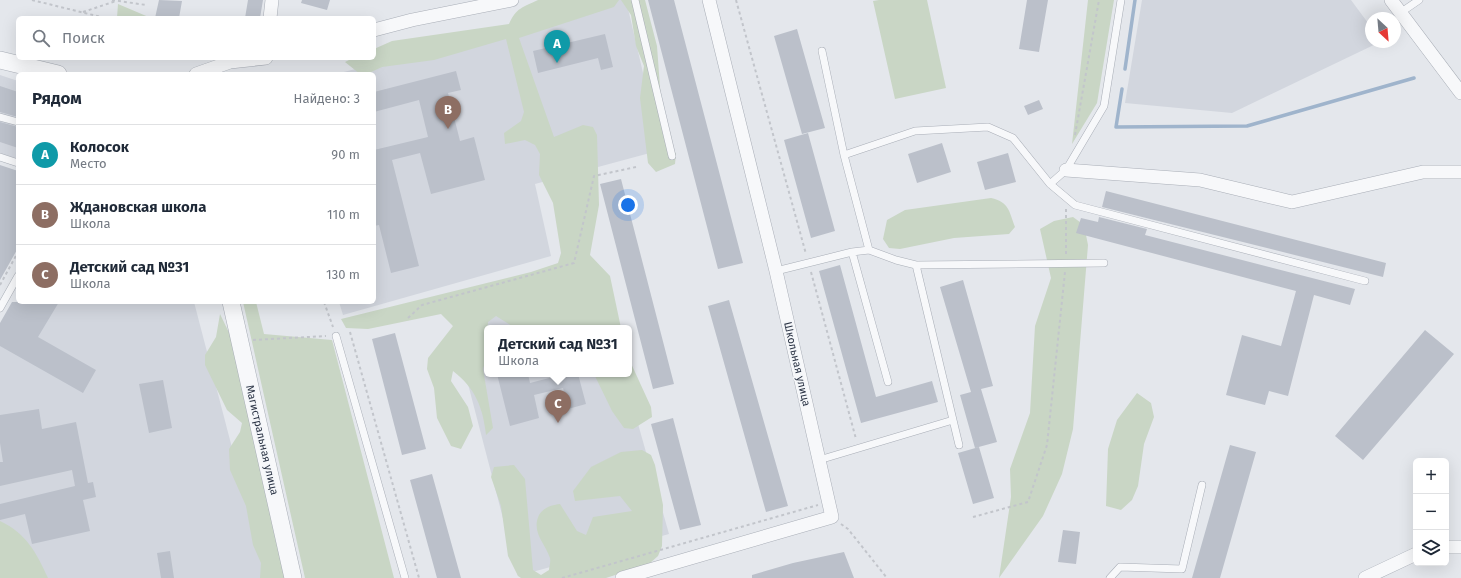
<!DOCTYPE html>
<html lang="ru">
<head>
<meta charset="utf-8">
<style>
  body { margin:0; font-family:"Fira Sans",sans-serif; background:#f2f2f3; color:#1f2937 }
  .controls { position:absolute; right:12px; bottom:12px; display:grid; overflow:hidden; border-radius:6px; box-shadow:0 4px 16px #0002 }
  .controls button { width:36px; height:36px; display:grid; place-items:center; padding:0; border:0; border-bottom:1px solid #e0e1e3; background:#fff; color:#1f2937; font:20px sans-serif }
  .compass { position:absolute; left:1365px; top:12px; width:36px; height:36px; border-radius:50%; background:#fff; box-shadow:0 4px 16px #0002; rotate:154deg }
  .you { position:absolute; left:628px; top:205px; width:14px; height:14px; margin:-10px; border:3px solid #fff; border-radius:50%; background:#1a73e8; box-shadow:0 0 0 6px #1a73e833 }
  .badge { display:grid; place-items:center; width:26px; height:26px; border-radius:50%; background:#d1495b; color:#fff; font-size:13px; font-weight:700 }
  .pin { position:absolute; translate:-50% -33px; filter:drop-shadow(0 1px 2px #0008) }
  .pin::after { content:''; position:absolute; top:21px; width:14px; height:12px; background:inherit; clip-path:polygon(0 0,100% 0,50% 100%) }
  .popup { position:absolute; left:484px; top:325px; width:148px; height:52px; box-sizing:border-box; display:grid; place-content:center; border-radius:6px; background:#fff; filter:drop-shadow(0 1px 3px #0005); font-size:13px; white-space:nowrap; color:#747a83 }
  .popup b { font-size:15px; color:#1f2937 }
  .popup::after { content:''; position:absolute; left:50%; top:100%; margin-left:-8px; border:8px solid transparent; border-top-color:#fff }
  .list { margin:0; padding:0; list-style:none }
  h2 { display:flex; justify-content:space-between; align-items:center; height:52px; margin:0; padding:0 16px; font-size:17px }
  h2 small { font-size:13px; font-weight:400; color:#747a83 }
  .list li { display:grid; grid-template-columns:26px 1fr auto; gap:12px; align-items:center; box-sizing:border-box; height:60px; padding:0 16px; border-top:1px solid #e0e1e3 }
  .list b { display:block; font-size:15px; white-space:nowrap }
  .list p { margin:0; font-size:13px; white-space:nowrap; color:#747a83 }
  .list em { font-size:13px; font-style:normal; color:#747a83 }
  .icon { flex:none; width:22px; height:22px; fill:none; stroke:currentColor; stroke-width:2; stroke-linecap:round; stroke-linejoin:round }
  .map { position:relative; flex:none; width:1461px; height:578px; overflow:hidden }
  .search { position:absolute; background:#fff; box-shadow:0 4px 16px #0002; left:16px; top:16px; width:360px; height:44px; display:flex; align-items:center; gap:10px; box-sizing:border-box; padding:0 14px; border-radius:6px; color:#747a83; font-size:15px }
  .panel { position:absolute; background:#fff; box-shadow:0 4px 16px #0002; left:16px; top:72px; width:360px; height:232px; border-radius:6px }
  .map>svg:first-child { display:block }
  .built { fill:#d2d6de }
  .green { fill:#c9d6c5 }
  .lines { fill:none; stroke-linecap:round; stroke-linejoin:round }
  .stream { stroke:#9fb4cc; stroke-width:3.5 }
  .building { fill:#bbc0ca }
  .service-casing { stroke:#a9aeb7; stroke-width:8 }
  .minor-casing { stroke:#a9aeb7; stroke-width:14 }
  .tertiary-casing { stroke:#a9aeb7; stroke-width:18 }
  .path { stroke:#c2c5cb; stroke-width:2; stroke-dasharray:3 3; stroke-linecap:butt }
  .service { stroke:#f7f8fa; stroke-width:7 }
  .minor { stroke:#f7f8fa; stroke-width:13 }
  .tertiary { stroke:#f7f8fa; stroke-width:17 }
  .labels { text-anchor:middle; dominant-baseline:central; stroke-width:3; stroke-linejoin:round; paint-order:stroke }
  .street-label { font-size:11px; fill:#2b3445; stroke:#f4f6f9 }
</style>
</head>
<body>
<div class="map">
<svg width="1461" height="578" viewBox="0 0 1461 578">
  <rect width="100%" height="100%" fill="#e4e7ec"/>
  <path class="built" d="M610,0h16l35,150 -126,34 16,72 -208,59 -4,-13h35v-228h-38l164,-42z
    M1142,0h209l20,27v15h9l-148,71 -107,-10z
    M0,75l18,6v78l-18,-6z
    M18,300v2h176l72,276h-234l-32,-37v-210z
    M449,311l162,17h-124v46h137l45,160 -151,42z"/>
  <path class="green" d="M538,0h81l-5,7 -95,31 35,99 29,-12 10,2 4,8 2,70 -9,50 20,21 11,52h-106l-19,-12 -8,6 -1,33 -4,14 10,59 -7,7c-3,-28 -11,-47 -33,-64l-2,10 17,26 5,19 -12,23 -10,-3 -14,-28 -3,-30 -7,-19 1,-11 25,-32 -12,-12 -73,15 -22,-1 -5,-9 190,-47 27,-9 3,-10 -8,-50 -14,-28 1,-21 -5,-9 -10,-5 -20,4 -1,-11 17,-12 3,-9 -18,-73 -72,21 -52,7 -15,7h-7l-15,-12 8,-4h21v-9l18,-8 117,-17c7,-16 14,-17 29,-24z
    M621,0h24l12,46 6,82 2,10 11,16 -1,10 -19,8 -8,-9 -8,-65 4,-32 -8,-20 -5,-31z
    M879,0h48l19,88 -51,11 -22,-98z
    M1088,0h26l-17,103 -25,41z
    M118,4l33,14h-34z
    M991,198c18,4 18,13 24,29l-6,7 -55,4 -54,11 -11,-1 -6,-9 4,-19 18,-10z
    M1073,217l11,8 4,20 -15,184 -11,45 -19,42 -44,62 12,-81 -1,-28 20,-56 5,-87 16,-48 -11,-49 14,-8z
    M243,302h13l8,32 68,6 62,238h-89z
    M220,314l16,33 51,231h-27l1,-15 -8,-18 -7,-39 -16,-36 -1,-21 11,-17 2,-9 -15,-13 -22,-45v-10l11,-18z
    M629,359l22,48 1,10 -19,12 -9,-1 -12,-17 -18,-37h35z
    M1137,393l14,10 3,14 -10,27 -6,42 -6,14 -11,10 -15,-4 2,-57 9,-29z
    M642,450l9,5 4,10 8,40 -1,41 -4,10 -9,8 -43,14h-85l-3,-2 -10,-20 -7,-50 -10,-29 3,-10 20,-2 11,14 8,91 8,5 8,-5c0,-3 2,-8 1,-12 -5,-15 -19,-26 -11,-43 5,-8 13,-10 21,-11l17,27 9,4 7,-18 39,-6 -12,-15 -45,5 -2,-10 18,-24 30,-15z
    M0,521c27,13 36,31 48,57h-48z"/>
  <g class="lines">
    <path class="stream" d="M1125,69l10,-69
      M1122,89l-6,38 131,-1 167,-48"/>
  </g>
  <path class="building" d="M159,0l23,1 -3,17h-24z
    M248,0h15l-3,18h-15z
    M302,0h28l-3,10 -26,-7z
    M648,0h26l69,263 -25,6z
    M1027,0h21l-9,52 -20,-3z
    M797,29l28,99 -23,6 -28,-98z
    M605,34l8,33 -12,3 -3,-12 -60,15 -5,-22z
    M456,71l5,19 -13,3 12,48 14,-4 11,43 -54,14 -11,-41 -28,7 27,106 -28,7 -12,-48 -5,1v-76l54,-13 -9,-37 -45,12v-20z
    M0,86l18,6v25l-18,-5z
    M1039,100l4,9 -15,6 -4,-9z
    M0,122l18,5v21l-18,-6z
    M808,133l27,98 -24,7 -27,-98z
    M942,143l9,29 -34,11 -9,-29z
    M1008,153l8,29 -31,8 -8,-28z
    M0,165l18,6v77l-18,32z
    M621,179l53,205 -21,5 -53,-205z
    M1106,191l280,72 -3,14 -281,-70z
    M1099,217l48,12 -2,6 210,54 -5,16 -36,-10 -26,101 -19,-5 -4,14 -39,-10 16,-60 39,11 15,-55 -220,-58 5,-15 17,4z
    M840,265l36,132 56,-16 6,21 -77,21 -42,-152z
    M963,280l30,106 -12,3 16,53 -22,6 -15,-53 11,-3 -31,-105z
    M729,300l59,206 -22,6 -58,-206z
    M12,302h47l-21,35 58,33 -13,23 -83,-47v-23z
    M1425,330l29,24 -91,106 -28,-24z
    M395,333l31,116 -24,6 -30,-116z
    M497,374h31l2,9 27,-7v-2h21l8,30 -18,5 -5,-21 -29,7 5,23 -29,8z
    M163,380l9,48 -23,5 -10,-49z
    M39,409l3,20 34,-7 12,61 5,-1 3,15 -13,3 7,31 -58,13 -7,-30 -25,6v-16l75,-18 -3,-16 -72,16v-24h3l-3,-19v-28z
    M673,418l28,107 -21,5 -29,-106z
    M1230,445l26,7 -36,126h-28z
    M979,447l15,51 -21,6 -15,-51z
    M432,474l29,104h-24l-27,-98z
    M1063,530l17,2 -4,32 -18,-2z
    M170,551l4,27h-13l-4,-25z
    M844,552l10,26h-102v-3l41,-12z"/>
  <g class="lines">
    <g class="service-casing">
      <path id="service" d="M635,0l37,156
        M1400,13l19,-13
        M822,51l22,104
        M0,117l18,5
        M0,157l18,6
        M1050,184l25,21 290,76
        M869,250l27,10 20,5 188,-2
        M852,252l36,130
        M916,265l43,180
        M776,271l76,-19 17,-2 -25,-95 71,-24 73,-4 25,11 37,46 16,-14 38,-64 17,-106
        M0,308l18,-32
        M336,336l69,242
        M819,460l134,-40
        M1110,578l10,-11 62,2 20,-84"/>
    </g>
    <g class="minor-casing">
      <path id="minor" d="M1391,0l70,93
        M270,18l2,-18
        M374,30l38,-10 100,-20
        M196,74l34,-12 36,-4
        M1066,170l134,10 92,22 131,-30h38
        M1446,547h15
        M622,578l210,-61 -56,-246 -67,-271
        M1365,578l51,-24"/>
    </g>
    <g class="tertiary-casing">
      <path id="tertiary" d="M0,60l58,14
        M231,302l62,276"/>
    </g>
    <path class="path" d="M32,0l73,18
      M112,0l34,5
      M736,0l70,254
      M83,12l33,-11
      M1075,135l24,-135
      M1066,254v-46
      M811,272l45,167
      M0,285l18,-33
      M324,302l9,25
      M408,318l14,-13 152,-42 20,-87 42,-9
      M350,332l69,246
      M253,340l73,-4
      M973,517l55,-15 19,-57 18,-173
      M841,524l7,5 39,49
      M562,578l256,-73"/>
    <use href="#service" class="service"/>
    <use href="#minor" class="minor"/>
    <use href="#tertiary" class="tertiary"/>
  </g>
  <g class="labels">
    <g class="street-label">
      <text transform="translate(797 364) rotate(77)">Школьная улица</text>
      <text transform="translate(262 440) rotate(77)">Магистральная улица</text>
    </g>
  </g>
</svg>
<div class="controls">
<button>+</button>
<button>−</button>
<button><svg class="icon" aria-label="layers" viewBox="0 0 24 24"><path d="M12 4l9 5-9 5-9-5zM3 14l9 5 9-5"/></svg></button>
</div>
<svg class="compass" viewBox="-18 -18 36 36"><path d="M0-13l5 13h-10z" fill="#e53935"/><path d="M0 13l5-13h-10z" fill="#747a83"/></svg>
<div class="you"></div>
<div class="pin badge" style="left:557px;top:63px;background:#0f9aa8">A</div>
<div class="pin badge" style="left:448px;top:129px;background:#8d6e63">B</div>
<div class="pin badge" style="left:558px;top:423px;background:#8d6e63">C</div>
<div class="popup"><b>Детский сад №31</b>Школа</div>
<div class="search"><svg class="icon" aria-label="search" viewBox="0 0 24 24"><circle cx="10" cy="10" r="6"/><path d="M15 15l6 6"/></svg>Поиск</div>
<section class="panel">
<h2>Рядом<small>Найдено: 3</small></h2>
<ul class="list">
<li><span class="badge" style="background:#0f9aa8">A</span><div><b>Колосок</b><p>Место</p></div><em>90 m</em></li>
<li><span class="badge" style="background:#8d6e63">B</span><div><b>Ждановская школа</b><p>Школа</p></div><em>110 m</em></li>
<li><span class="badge" style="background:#8d6e63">C</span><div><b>Детский сад №31</b><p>Школа</p></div><em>130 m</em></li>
</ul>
</section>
</div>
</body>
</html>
